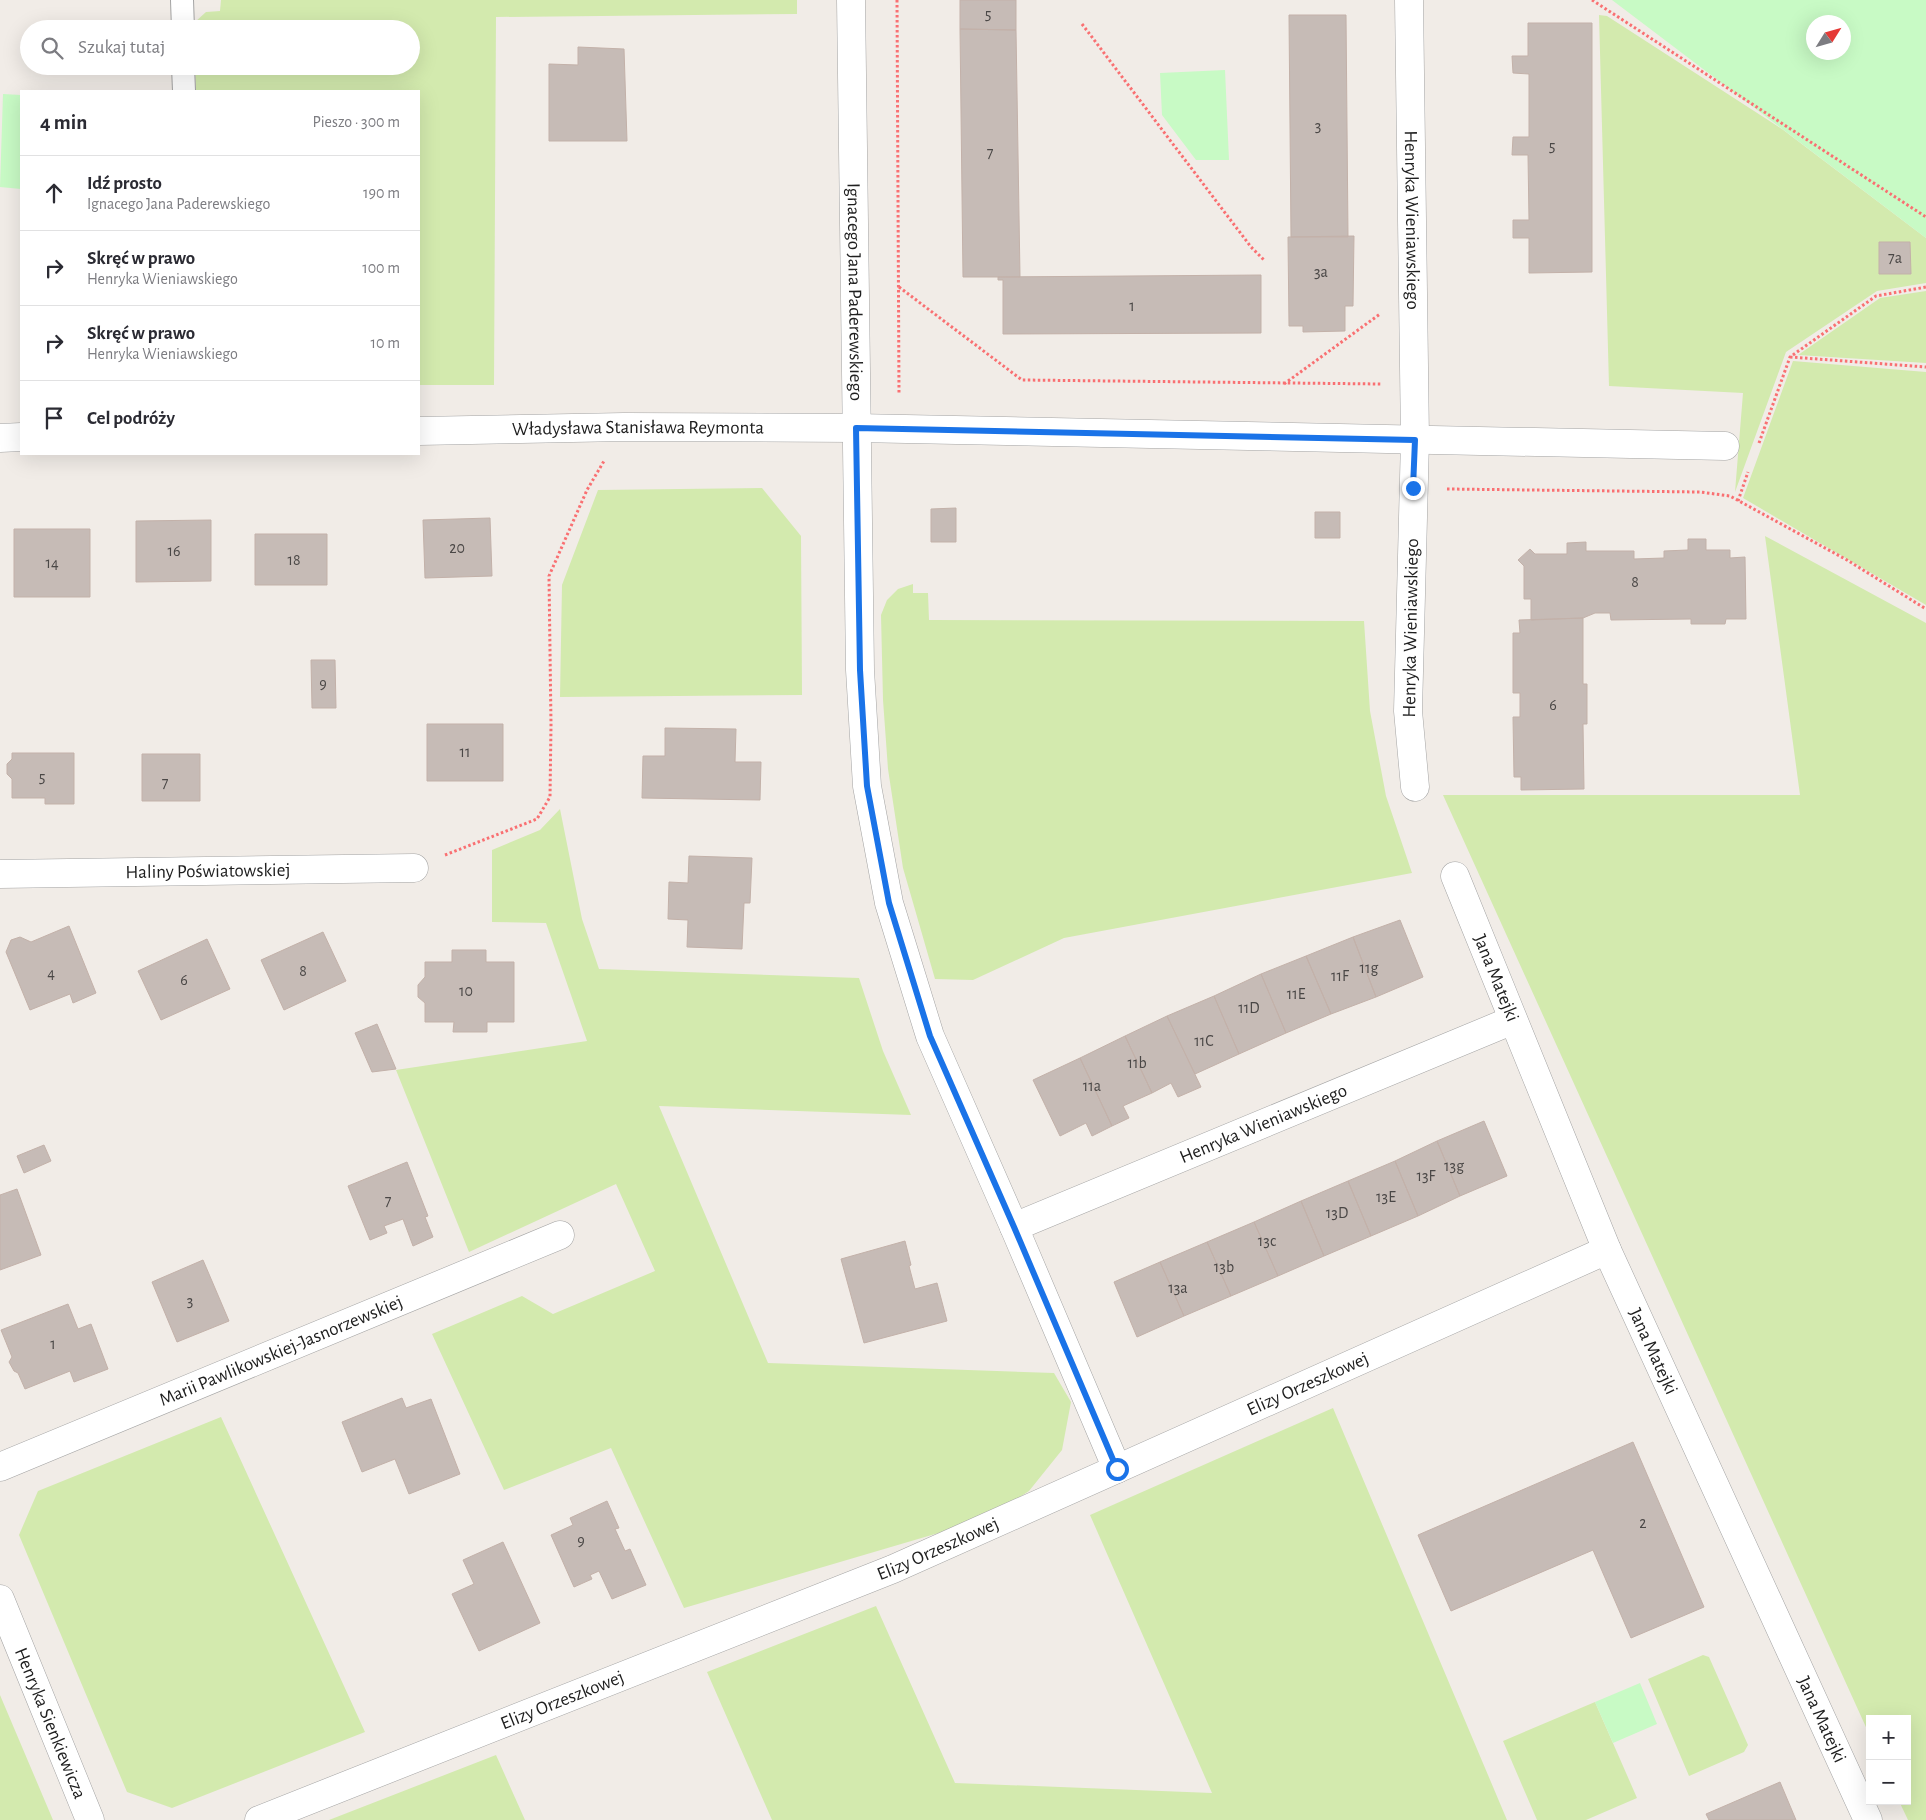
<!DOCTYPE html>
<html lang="pl">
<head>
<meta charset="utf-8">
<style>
  body { margin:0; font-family:"Alegreya Sans",sans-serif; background:#f2f2f3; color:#2b2b33 }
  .controls { position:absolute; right:15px; bottom:15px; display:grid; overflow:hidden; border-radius:0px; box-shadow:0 5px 20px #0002 }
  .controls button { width:45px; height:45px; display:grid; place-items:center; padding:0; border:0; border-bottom:1px solid #e1e1e2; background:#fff; color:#2b2b33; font:25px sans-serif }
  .compass { position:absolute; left:1806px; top:15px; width:45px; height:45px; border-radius:50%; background:#fff; box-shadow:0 5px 20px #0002; rotate:53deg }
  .stop { position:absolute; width:15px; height:15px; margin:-11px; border:4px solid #1a73e8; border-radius:50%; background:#fff }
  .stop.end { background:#1a73e8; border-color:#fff; box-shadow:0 1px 5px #0008 }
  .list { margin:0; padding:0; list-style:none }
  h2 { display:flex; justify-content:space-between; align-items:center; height:65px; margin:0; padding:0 20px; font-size:21px }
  h2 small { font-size:16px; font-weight:400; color:#7c7c81 }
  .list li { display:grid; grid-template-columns:32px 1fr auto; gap:15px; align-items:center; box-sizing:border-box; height:75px; padding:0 20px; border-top:1px solid #e1e1e2 }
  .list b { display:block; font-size:19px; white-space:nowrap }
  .list p { margin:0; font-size:16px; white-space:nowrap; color:#7c7c81 }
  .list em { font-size:16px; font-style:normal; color:#7c7c81 }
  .icon { flex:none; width:28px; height:28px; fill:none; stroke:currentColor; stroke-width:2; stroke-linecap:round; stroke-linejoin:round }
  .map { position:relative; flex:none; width:1926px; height:1820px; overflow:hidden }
  .search { position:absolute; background:#fff; box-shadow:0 5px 20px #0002; left:20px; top:20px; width:400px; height:55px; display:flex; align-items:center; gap:12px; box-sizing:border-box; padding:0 18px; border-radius:28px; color:#7c7c81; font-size:19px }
  .panel { position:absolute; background:#fff; box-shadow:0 5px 20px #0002; left:20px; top:90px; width:400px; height:365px; border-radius:0px }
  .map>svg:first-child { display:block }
  .grass { fill:#d3eaae }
  .park { fill:#c8fac5; fill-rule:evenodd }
  .building { fill:#c6bbb6; stroke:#c3b1a9 }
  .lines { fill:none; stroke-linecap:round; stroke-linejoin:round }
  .lane-casing { stroke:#a4a4a4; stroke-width:24 }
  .street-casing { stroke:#a4a4a4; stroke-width:29 }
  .path { stroke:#f97072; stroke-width:3; stroke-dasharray:2.5 2.5; stroke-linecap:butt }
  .lane { stroke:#fff; stroke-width:22 }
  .street { stroke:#fff; stroke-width:28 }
  .route { stroke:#1a73e8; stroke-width:6 }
  .labels { text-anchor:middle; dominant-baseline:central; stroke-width:5; stroke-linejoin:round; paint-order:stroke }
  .number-label { font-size:16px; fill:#4a4746 }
  .street-label { font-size:19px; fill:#202020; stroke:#fff }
</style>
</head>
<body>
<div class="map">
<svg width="1926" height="1820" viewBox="0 0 1926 1820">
  <rect width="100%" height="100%" fill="#f1ece7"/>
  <path class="grass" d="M221,0h576v14l-301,3 -2,368h-75v-294h-223l-1,-25h216v-37h-216v-7l11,-10 14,-1z
    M1599,15l8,1 175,113 144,109v45l-49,8 -91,61 -51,140 8,-99 -134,-7z
    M1926,291v72l-128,-8 82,-57z
    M1793,361l133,11v233l-183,-107z
    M762,488l39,48 1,159 -242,2 2,-112 36,-95z
    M1765,536l161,87v1197h-18l-9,-19h8v-82h-37v17l-427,-941h357z
    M913,584v9h15l1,27 435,1 6,90 16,85 26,77 -348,65 -91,42 -38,-1 -32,-111 -15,-99 -5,-69 -2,-85 6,-15 11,-11z
    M560,809l22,110 17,50 260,9 24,73 28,64 -252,-9 109,257 286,10 17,29 -9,48 -33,41 -43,28 -302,89 -73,-160 -107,42 -72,-156 90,-38 31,18 102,-43 -39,-87 -147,68 -73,-182 191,-29 -41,-118 -54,-1v-72l48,-20z
    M1333,1408l174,412h-735l-65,-148 169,-66 79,177 257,10 -122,-278z
    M221,1417l144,315 -193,76 -45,-16 -108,-257 19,-44z
    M1703,1655l6,2 39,88 -4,7 -55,24 -41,-97z
    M0,1695l53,125h-53z
    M1595,1702l42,96 -51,22h-49l-34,-79z
    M496,1755l29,65h-196z"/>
  <path class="park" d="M1612,0h314v238zM1844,22v30h-30v-30z
    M1225,70l4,90h-33l-34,-45 -2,-42z
    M3,94l18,1v94l-21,-2z
    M1640,1683l17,41 -44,19 -18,-41z"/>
  <path class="building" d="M960,0h56v30l-56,-1z
    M1289,15h57l2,222h-57z
    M1528,23h64v249l-63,1v-35h-16v-18h16l-1,-65h-16l1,-18h16v-63l-16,-1 -1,-17h16z
    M960,29l56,1 4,247h-57z
    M578,47l46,2 3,92h-78v-77l29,1z
    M1354,236l-1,70h-8v25l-42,1v-6h-14l-1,-89z
    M1879,242h31l1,32h-32z
    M1261,275v58l-258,1v-54h-5v-3z
    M956,508v34h-25v-33z
    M1315,512h25v26h-25z
    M490,518l2,58 -67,2 -2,-58z
    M211,520v61l-75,1v-61z
    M14,529h76v68h-76z
    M255,534h72v51h-72z
    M1688,539h18v11h24v8l15,-1 1,62h-20l-1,5h-34v-5l-80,1 -1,-7h-15l-12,5 -52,2v-21h-7v-33l-6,-6 12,-11 5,5h32v-11l19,-1v9h48v8l30,-1v-7l24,-1z
    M1583,618v66h4v40h-4l1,65 -63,1v-13h-7l-1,-60h7v-24h-7v-60h7l-1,-13z
    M311,660h24l1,48h-24z
    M427,724h76v57h-76z
    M665,728l71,1 -1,33h26l-1,38 -118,-2 1,-42h22z
    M12,753h62v51h-29v-6h-33v-19l-5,-5v-10l5,-5z
    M142,754h58v47h-58z
    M689,856l63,2 -2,45h-6l-2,46 -55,-2 1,-27 -20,-1 1,-37 19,1z
    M1400,920l23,57 -47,20 -23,-60z
    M69,926l27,67 -23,10 -3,-9 -40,16 -24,-58 5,-12 9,-3 11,5z
    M323,932l23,49 -62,29 -23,-50z
    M1353,937l23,60 -45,17 -25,-58z
    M207,939l23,50 -69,31 -23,-49z
    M452,950h34v12h28v60h-27v10h-34l1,-10h-29v-19l-7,-6v-12l7,-8v-15h27z
    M1306,956l25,58 -45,19 -25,-59z
    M1261,974l25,59 -47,21 -25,-58z
    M1214,996l25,58 -44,20 -28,-58z
    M1167,1016l34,71 -23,10 -7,-14 -19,10 -27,-57z
    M377,1024l19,45 -24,3 -17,-39z
    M1125,1036l27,57 -29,13 6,12 -17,8 -32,-68z
    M1080,1058l32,68 -20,10 -6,-13 -26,13 -27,-56z
    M1484,1121l23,55 -47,20 -23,-55z
    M1437,1141l23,55 -42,20 -23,-55z
    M44,1145l7,16 -27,12 -7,-17z
    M1395,1161l23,55 -47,20 -23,-55z
    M407,1162l21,54 -3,1 8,20 -20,9 -10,-27 -19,7 3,7 -17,7 -22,-54z
    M1348,1181l23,55 -47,20 -23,-55z
    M17,1189l24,66 -41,15v-75z
    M1301,1201l23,55 -46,20 -24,-54z
    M1254,1222l24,54 -47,20 -24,-54z
    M905,1241l6,24 -2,1 6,23 22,-6 10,38 -83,22 -23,-84z
    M1207,1242l24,54 -47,20 -24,-54z
    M203,1260l26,61 -52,21 -25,-60z
    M1160,1262l24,54 -47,21 -23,-55z
    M68,1304l10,25 13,-5 17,45 -34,13 -4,-11 -45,18 -7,-16 -4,-2 -5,-9 3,-5 -11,-27z
    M402,1398l4,10 25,-9 29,75 -51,20 -14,-35 -33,13 -20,-50z
    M1633,1442l71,165 -73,31 -38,-88 -142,61 -33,-76z
    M607,1501l12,27 -4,1 10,22 5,-2 16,36 -34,14 -13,-28 -9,4 2,4 -18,8 -23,-52 22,-10 -3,-7z
    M503,1542l37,81 -61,28 -27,-57 22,-10 -11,-24z
    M1780,1782l16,38h-87l-3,-6z"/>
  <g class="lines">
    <g class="lane-casing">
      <path id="lane" d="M182,0l1,29
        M183,66l1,25"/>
    </g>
    <g class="street-casing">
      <g id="street">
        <path id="s1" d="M851,0l9,670 7,116 22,117 41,133 84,191 103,242"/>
        <path id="s2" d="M1409,0l6,440 -7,271 7,76"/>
        <path id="s3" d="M419,431l205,-4 232,1 869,18"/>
        <path d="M0,438l21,-1"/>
        <path id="s4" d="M0,874l414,-6"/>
        <path id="s5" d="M1455,876l152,374 261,570"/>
        <path id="s6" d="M1014,1227l499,-207"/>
        <path id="s7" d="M0,1467l560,-232"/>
        <path id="s8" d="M0,1599l90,221"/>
        <path id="s9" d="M259,1820l634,-251 714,-319"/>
      </g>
    </g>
    <path class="path" d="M897,0l2,395
      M1592,0l334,217
      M1082,24l169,223 14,14
      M899,287l123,93 359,4
      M1790,357l136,10
      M1284,384l96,-70
      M1759,443l31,-86 86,-61 50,-9
      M1447,489l253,3 30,4 117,64 79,49
      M1738,501l10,-29
      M445,855l92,-36 13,-22 1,-72 -2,-149 38,-86 17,-29"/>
    <use href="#lane" class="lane"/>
    <use href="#street" class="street"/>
  </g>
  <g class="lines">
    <path class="route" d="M1117,1469l-103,-242 -84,-191 -41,-133 -22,-117 -7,-116 -4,-242 559,12 -2,48"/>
  </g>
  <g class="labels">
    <g class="number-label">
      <text x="988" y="14">5</text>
      <text x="1318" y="126">3</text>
      <text x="1552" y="146">5</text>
      <text x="990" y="153">7</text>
      <text x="1895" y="258">7a</text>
      <text x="1321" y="272">3a</text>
      <text x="1132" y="306">1</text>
      <text x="457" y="548">20</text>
      <text x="174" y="551">16</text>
      <text x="294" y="560">18</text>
      <text x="52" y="563">14</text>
      <text x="1635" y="582">8</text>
      <text x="323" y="684">9</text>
      <text x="1553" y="705">6</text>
      <text x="465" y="752">11</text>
      <text x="42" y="777">5</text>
      <text x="165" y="783">7</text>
      <text x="1369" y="968">11g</text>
      <text x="303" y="971">8</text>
      <text x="51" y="973">4</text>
      <text x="1340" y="976">11F</text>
      <text x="184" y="980">6</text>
      <text x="466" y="991">10</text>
      <text x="1296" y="994">11E</text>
      <text x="1249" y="1008">11D</text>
      <text x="1204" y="1041">11C</text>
      <text x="1137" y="1063">11b</text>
      <text x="1092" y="1086">11a</text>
      <text x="1454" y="1166">13g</text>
      <text x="1426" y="1176">13F</text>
      <text x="1386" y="1197">13E</text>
      <text x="388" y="1201">7</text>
      <text x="1337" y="1213">13D</text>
      <text x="1267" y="1241">13c</text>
      <text x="1224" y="1267">13b</text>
      <text x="1178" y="1288">13a</text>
      <text x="190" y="1301">3</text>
      <text x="53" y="1344">1</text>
      <text x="1643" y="1523">2</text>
      <text x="581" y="1541">9</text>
    </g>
    <g class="street-label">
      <text stroke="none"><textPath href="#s2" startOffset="220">Henryka Wieniawskiego</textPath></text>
      <text stroke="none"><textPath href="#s1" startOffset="292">Ignacego Jana Paderewskiego</textPath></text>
      <text stroke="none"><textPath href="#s3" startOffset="219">Władysława Stanisława Reymonta</textPath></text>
      <text transform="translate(1411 628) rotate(-89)">Henryka Wieniawskiego</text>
      <text stroke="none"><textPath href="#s4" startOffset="208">Haliny Poświatowskiej</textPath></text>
      <text stroke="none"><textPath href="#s5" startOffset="110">Jana Matejki</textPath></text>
      <text stroke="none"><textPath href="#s6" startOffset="270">Henryka Wieniawskiego</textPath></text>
      <text stroke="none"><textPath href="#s7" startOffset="304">Marii Pawlikowskiej-Jasnorzewskiej</textPath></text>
      <text stroke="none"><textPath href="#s5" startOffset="515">Jana Matejki</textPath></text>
      <text stroke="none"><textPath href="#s9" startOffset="1136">Elizy Orzeszkowej</textPath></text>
      <text stroke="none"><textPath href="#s9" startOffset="731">Elizy Orzeszkowej</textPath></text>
      <text stroke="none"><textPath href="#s9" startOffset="326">Elizy Orzeszkowej</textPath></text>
      <text stroke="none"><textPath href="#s5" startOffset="920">Jana Matejki</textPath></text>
      <text stroke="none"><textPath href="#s8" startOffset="134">Henryka Sienkiewicza</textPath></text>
    </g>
  </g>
</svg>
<div class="controls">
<button>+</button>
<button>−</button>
</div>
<svg class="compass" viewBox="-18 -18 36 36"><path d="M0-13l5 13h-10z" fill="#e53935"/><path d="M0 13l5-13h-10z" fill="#7c7c81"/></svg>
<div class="stop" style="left:1117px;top:1469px"></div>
<div class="stop end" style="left:1413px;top:488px"></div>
<div class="search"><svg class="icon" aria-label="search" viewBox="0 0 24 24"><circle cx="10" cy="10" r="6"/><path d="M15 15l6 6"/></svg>Szukaj tutaj</div>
<section class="panel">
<h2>4 min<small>Pieszo · 300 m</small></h2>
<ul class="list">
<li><svg class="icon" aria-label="ahead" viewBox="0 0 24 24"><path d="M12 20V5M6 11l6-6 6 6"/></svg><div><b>Idź prosto</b><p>Ignacego Jana Paderewskiego</p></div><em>190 m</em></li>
<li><svg class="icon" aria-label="right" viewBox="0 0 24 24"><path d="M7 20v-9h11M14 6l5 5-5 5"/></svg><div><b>Skręć w prawo</b><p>Henryka Wieniawskiego</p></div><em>100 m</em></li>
<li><svg class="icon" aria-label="right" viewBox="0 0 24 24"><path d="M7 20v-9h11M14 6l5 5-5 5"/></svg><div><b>Skręć w prawo</b><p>Henryka Wieniawskiego</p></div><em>10 m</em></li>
<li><svg class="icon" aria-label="arrive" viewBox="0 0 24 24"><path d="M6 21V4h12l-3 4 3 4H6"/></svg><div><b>Cel podróży</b></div></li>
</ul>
</section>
</div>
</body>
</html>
